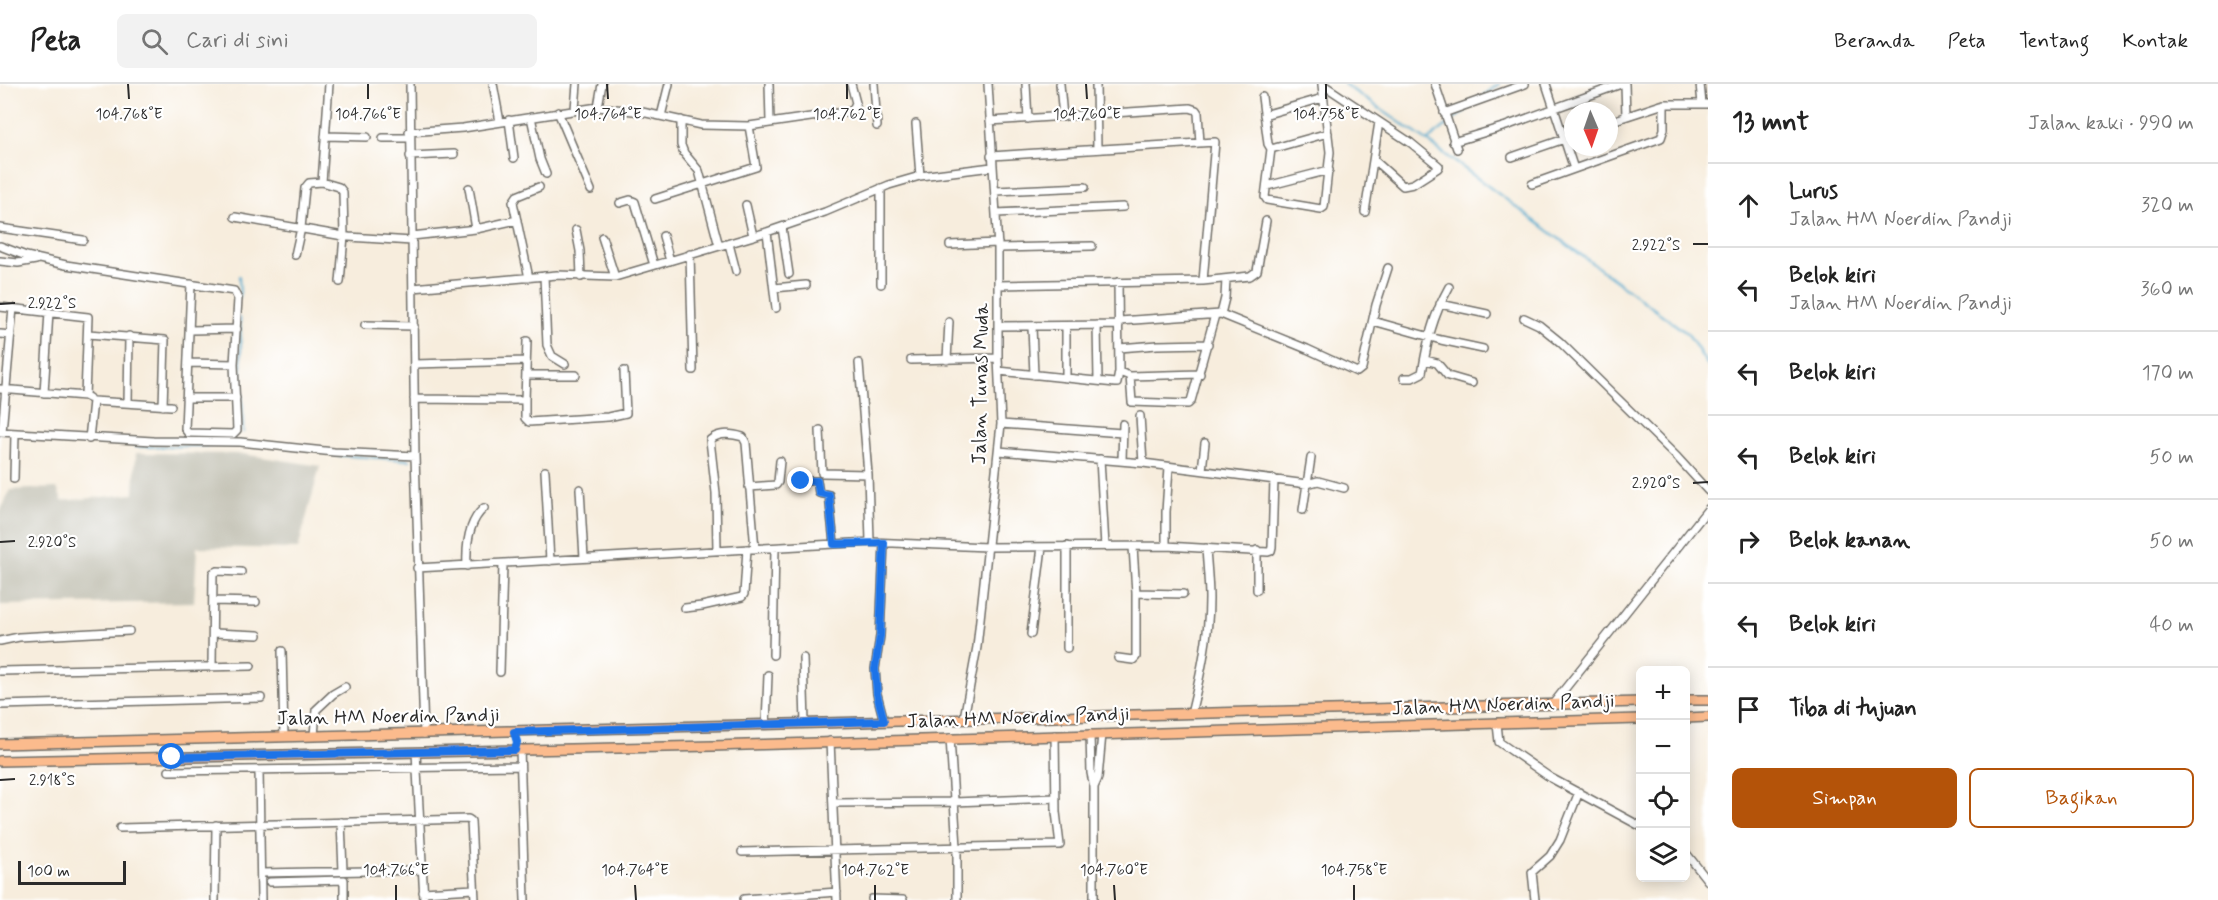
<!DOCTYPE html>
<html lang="id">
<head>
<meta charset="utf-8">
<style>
  body { margin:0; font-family:Mynerve,sans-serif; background:#f2f2f2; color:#222 }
  .controls { position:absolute; right:18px; bottom:18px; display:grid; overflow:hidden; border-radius:9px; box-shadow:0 3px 15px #0003 }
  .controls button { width:54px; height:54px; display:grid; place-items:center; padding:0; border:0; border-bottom:2px solid #e0e0e0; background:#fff; color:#222; font:30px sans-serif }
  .compass { position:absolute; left:1564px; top:18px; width:54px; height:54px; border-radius:50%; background:#fff; box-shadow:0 3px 15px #0003; rotate:178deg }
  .scale { position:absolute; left:18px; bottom:15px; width:108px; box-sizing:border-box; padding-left:6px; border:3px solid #2b2b2b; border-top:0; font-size:16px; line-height:21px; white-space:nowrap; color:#2b2b2b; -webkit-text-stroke:4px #fff; paint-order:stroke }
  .stop { position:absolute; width:18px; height:18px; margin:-14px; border:4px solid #1a73e8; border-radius:50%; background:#fff }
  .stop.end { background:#1a73e8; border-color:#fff; box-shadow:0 2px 6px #0008 }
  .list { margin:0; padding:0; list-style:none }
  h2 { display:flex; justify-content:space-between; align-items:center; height:78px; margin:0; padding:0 24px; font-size:26px }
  h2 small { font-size:20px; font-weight:400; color:#767676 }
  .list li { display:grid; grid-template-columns:39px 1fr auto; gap:18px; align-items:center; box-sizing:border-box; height:84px; padding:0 24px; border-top:2px solid #e0e0e0 }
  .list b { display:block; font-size:22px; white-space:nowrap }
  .list p { margin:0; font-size:20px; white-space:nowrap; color:#767676 }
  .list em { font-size:20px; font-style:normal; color:#767676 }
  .actions { display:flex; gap:12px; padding:18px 24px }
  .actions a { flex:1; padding:14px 0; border:2px solid #b45309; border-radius:9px; text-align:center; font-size:21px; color:#b45309 }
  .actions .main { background:#b45309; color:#fff }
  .icon { flex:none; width:33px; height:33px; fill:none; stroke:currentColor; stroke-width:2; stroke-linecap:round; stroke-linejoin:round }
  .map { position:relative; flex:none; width:1708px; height:816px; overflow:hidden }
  header { display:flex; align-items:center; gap:36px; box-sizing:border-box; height:84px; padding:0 30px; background:#fff; border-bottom:2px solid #e0e0e0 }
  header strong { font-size:28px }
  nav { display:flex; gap:33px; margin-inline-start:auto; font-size:21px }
  .search { width:420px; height:54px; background:#f2f2f2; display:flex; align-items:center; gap:15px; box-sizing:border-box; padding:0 21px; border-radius:9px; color:#767676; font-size:22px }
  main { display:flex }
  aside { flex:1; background:#fff }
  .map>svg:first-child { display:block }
  .industrial { fill:#c6c5b8 }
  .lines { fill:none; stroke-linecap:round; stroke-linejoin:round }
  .stream { stroke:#4fa8cd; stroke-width:2 }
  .minor-casing { stroke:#726f69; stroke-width:10 }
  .major-casing { stroke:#726f69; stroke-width:12 }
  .minor { stroke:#fff; stroke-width:7 }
  .major { stroke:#fbbb8d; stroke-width:9 }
  .route { stroke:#1a73e8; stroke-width:8 }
  .ticks { fill:none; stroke:#2b2b2b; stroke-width:2 }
  .labels { text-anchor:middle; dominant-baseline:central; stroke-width:4.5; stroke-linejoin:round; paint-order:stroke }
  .street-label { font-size:20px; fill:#2b2b2b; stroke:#fff }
  .ticks-label { font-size:15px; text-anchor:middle; fill:#2b2b2b; stroke:#fff; stroke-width:4.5; stroke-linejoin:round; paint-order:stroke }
</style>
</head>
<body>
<header>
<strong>Peta</strong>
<div class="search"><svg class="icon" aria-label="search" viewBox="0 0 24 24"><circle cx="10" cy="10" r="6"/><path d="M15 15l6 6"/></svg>Cari di sini</div>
<nav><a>Beranda</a><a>Peta</a><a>Tentang</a><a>Kontak</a></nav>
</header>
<main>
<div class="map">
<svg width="1708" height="816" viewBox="0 0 1708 816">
  <rect width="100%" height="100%" fill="#fff"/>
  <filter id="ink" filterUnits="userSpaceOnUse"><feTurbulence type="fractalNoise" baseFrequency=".0167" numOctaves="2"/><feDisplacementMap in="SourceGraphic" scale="12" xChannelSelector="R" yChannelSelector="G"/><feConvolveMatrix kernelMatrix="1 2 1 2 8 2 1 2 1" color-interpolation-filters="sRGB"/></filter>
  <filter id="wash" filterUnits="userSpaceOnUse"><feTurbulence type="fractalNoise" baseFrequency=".008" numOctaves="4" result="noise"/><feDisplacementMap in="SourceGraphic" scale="24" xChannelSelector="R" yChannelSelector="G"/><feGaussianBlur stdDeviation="1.35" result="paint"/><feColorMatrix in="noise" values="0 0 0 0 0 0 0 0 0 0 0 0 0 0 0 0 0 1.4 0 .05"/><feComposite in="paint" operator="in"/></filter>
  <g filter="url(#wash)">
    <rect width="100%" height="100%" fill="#f7eddd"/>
    <path class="industrial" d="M136,369l106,1 78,12 -22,83 -101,-2 -3,55 -194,3v-93l10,-22 47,-2 5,13 72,-7z"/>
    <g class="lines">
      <path class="stream" d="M1344,0l83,57 261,193 20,32
        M1484,11l15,-11
        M1428,56l43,-34
        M239,192l1,21
        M240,234l3,114
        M135,363l108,-2
        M335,371l75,5"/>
    </g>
  </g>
  <g filter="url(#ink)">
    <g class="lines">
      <g class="minor-casing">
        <path id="minor" d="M410,0l5,372 9,278
          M493,0l7,38
          M769,0l1,38
          M874,0l3,42
          M1026,0l2,35
          M1060,0l3,33
          M1096,0l1,65
          M1322,0l89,59 28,23 -1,2 -25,16 -10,2 -29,-26
          M1435,0l22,65
          M1546,0l28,85
          M1625,0l1,32
          M1700,0l2,20
          M1262,13l6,47 3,5 -6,48 2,3 54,9 3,-2 6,-55 -8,-67
          M598,23l4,-23
          M575,25l2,-25
          M558,28l33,78
          M1444,29l81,-29
          M1264,31l59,-17
          M661,32l8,-32
          M531,33l9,42 6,15
          M509,36l5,38
          M681,36v25l3,8 15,18 20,75
          M990,37l200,-13 6,2 2,3 2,30
          M1609,38l55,-18h44
          M916,40l4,52
          M409,48l54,-4 135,-21 44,5 59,13 48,1 103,-15 4,-8 -5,-19
          M325,52l42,1
          M383,54h26
          M1453,58l53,-16 115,-42
          M1271,65l57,-16
          M410,72l44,-2
          M991,72l224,-14 -12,139
          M1512,73l61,-21
          M322,98l17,5 4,5 1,44 -4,46
          M1532,100l129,-46 3,-9v-25
          M1267,102l62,-16
          M469,104l7,41
          M881,104v96
          M995,107l90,-4
          M655,115l101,-32 -7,-41
          M620,119l10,-3 5,2 19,63
          M746,121l7,31
          M1365,128l14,-90
          M996,129l127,-6
          M235,133l114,20 63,4
          M782,143l7,47
          M0,144l83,12
          M576,146l4,21 1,26
          M767,148l9,76
          M412,152l64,-7 41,-9
          M663,152l7,25
          M602,153l13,40
          M729,160l7,27
          M950,161l48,-2
          M0,162l26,10 40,9 168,26 4,8 -4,65 3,66 -4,4 -45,-1 -3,-4 6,-145
          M998,164l94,-2
          M690,170l3,116
          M295,171l6,-27 4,-40 4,-5 13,-1 7,-98
          M0,177l18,2 18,-3
          M544,192l3,69 5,11 13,8
          M529,194l-16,-76 4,-6 22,-9
          M1118,198l1,90 11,4 70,-2
          M998,201l205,-4 47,-5 7,-5 9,-50
          M413,204l144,-13 58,2 152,-45 58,-20 64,-27 31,-9 72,-9
          M774,204l32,-3
          M1440,220l47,10
          M0,223l88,10 -3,79
          M1221,230l86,35 50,23 5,-4 14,-63 12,-37
          M1524,234l15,7 21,17 117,115 31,34
          M1119,237l102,-7 4,-16 1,-19
          M1373,237l68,19 42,9
          M365,241l49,1
          M1097,241l1,56
          M999,242l120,-1
          M1066,242v52
          M1032,243l2,48
          M191,246l46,-1
          M0,250l11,1
          M88,250l77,6 -2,66
          M1119,264l38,-3 51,-1
          M911,276l87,-2
          M947,276l2,-38
          M1425,276l12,3 11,13 24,7
          M188,279l46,1
          M859,279l9,111 2,68
          M414,280l111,-3
          M999,287l116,12h2l2,-11
          M526,291h50
          M1130,292l2,26 56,2 3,-3 24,-86
          M1404,294h8l10,-5c6,-34 10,-55 27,-86
          M0,305l85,7 4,2
          M44,309l5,-81
          M186,314h50
          M414,315l111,1v18l4,4 79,-5 18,-4 -2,-42
          M525,316l2,-59
          M128,319l1,-67
          M1140,332l3,47
          M1001,340l121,9
          M820,346l2,43 46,1
          M0,348l153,9 87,1 94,10 81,4
          M2,348l11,-124
          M89,355l4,-38 78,5
          M999,367l144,12 164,21 11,-3 26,7
          M1100,375l5,87
          M1122,377l1,-37
          M1202,386l3,-27
          M545,387l5,90
          M14,395l1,-46
          M801,397h16l2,12 10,2 5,49
          M749,403l27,-2 2,-3 2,-21
          M580,405l4,69
          M1303,426l8,-52
          M1166,462v-34l3,-45
          M1257,466v40
          M717,467l-1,-58 -6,-53c9,-8 23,-6 33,-3l3,6 9,106
          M467,482c-1,-20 1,-44 17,-58
          M417,484l453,-26 117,5 179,-1 102,6 3,-1 1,-4 2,-68
          M1136,509l47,1
          M213,517l43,1
          M685,524l17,-2 40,-9 2,-3 3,-45
          M214,549l44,2
          M1031,550l11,-87
          M0,557l19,-4 110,-6
          M1067,564v-102
          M282,567l2,86
          M773,571l2,-107
          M803,574l2,65
          M1118,574l15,2 3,-3v-64l-3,-46
          M212,582l1,-93 4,-2 24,1
          M0,587l251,-5
          M500,588l3,-108
          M0,621l261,-7
          M1552,621l156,-196
          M1191,630c9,-37 18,-76 18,-115 0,-17 -2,-34 -3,-51
          M964,634l13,-71 24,-223 -3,-66v-110l-10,-164
          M884,637l-7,-27 -2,-25 5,-33 4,-93
          M766,640l2,-49
          M1497,640l2,18 52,36 89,48
          M1090,650l1,39 3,14v113
          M314,652l2,-26 17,-16 12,-7
          M950,654l7,109v53
          M830,657l7,159
          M520,665l5,151
          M416,668l8,148
          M259,686l2,130
          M169,687l351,-5
          M1094,703l4,-9 4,-44
          M833,719l121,-1 102,-4
          M341,738l2,49
          M120,744l348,-9 3,2 4,79
          M742,768l318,-7 -4,-33 -1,-77
          M1686,769l22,28
          M261,789l161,-3
          M270,798l74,-2v20
          M423,808l51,-3
          M744,815l93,-7
          M872,815l31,1
          M215,816l1,-75
          M1535,816l-3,-28 18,-16 10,-16 19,-48"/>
      </g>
      <g class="major-casing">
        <path id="major" d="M1686,616h22
          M1686,634l22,-1
          M0,660l1640,-42
          M0,677l713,-15 927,-27"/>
      </g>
      <use href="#minor" class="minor"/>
      <use href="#major" class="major"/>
    </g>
  </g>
  <g class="lines" filter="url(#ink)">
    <path class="route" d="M172,673l343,-7 2,-8 -3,-10 370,-11 -7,-27 -2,-25 5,-33 4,-93 -50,1 -5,-49 -10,-2 -2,-12h-16"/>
  </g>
  <path class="ticks" d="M128,0l1,15M368,0v15M607,0l1,15M847,0v15M1086,0l1,15M1326,0v15M1693,160h15M0,220l15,-1M1693,399l15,-1M0,458l15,-1M0,696l15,-1M396,801v15M635,801l1,15M875,801v15M1114,801l1,15M1354,801v15"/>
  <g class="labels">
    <g class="street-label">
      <text transform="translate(981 300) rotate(-89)">Jalan Tunas Muda</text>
      <text transform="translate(1503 621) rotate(-2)">Jalan HM Noerdin Pandji</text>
      <text transform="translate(388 633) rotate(-1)">Jalan HM Noerdin Pandji</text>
      <text transform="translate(1018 634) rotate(-2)">Jalan HM Noerdin Pandji</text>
    </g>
  </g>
  <g class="ticks-label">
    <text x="129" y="35">104.768°E</text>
    <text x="368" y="35">104.766°E</text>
    <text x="608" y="35">104.764°E</text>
    <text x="847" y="35">104.762°E</text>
    <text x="1087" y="35">104.760°E</text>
    <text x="1326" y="35">104.758°E</text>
    <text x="1656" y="166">2.922°S</text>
    <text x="52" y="224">2.922°S</text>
    <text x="1656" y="404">2.920°S</text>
    <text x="52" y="463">2.920°S</text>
    <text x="52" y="701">2.918°S</text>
    <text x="396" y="791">104.766°E</text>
    <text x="635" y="791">104.764°E</text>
    <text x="875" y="791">104.762°E</text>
    <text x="1114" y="791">104.760°E</text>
    <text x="1354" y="791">104.758°E</text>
  </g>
</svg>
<div class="controls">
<button>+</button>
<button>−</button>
<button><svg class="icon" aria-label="locate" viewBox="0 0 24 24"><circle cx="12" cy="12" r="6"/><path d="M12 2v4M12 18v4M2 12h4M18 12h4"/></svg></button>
<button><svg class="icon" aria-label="layers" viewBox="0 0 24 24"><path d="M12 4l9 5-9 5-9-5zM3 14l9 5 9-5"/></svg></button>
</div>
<svg class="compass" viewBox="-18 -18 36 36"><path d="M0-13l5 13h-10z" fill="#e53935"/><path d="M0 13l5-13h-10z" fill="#767676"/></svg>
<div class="scale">100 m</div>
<div class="stop" style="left:172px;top:673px"></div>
<div class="stop end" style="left:801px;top:397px"></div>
</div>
<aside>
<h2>13 mnt<small>Jalan kaki · 990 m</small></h2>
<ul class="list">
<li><svg class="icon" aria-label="ahead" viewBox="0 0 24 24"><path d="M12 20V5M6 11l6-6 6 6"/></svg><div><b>Lurus</b><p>Jalan HM Noerdin Pandji</p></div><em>320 m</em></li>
<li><svg class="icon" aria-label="left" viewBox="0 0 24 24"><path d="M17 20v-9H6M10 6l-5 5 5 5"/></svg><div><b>Belok kiri</b><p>Jalan HM Noerdin Pandji</p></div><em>360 m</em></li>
<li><svg class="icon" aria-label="left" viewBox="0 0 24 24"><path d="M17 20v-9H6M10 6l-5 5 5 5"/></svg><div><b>Belok kiri</b></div><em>170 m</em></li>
<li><svg class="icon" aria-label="left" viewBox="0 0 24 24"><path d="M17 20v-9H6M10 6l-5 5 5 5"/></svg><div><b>Belok kiri</b></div><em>50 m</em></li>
<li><svg class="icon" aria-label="right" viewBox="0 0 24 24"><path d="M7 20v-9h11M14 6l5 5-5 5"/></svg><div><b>Belok kanan</b></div><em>50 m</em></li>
<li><svg class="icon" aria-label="left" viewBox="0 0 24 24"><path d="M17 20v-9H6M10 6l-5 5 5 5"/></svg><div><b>Belok kiri</b></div><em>40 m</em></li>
<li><svg class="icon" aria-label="arrive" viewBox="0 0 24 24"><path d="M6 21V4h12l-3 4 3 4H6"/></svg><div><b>Tiba di tujuan</b></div></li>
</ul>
<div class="actions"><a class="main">Simpan</a><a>Bagikan</a></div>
</aside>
</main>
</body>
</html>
